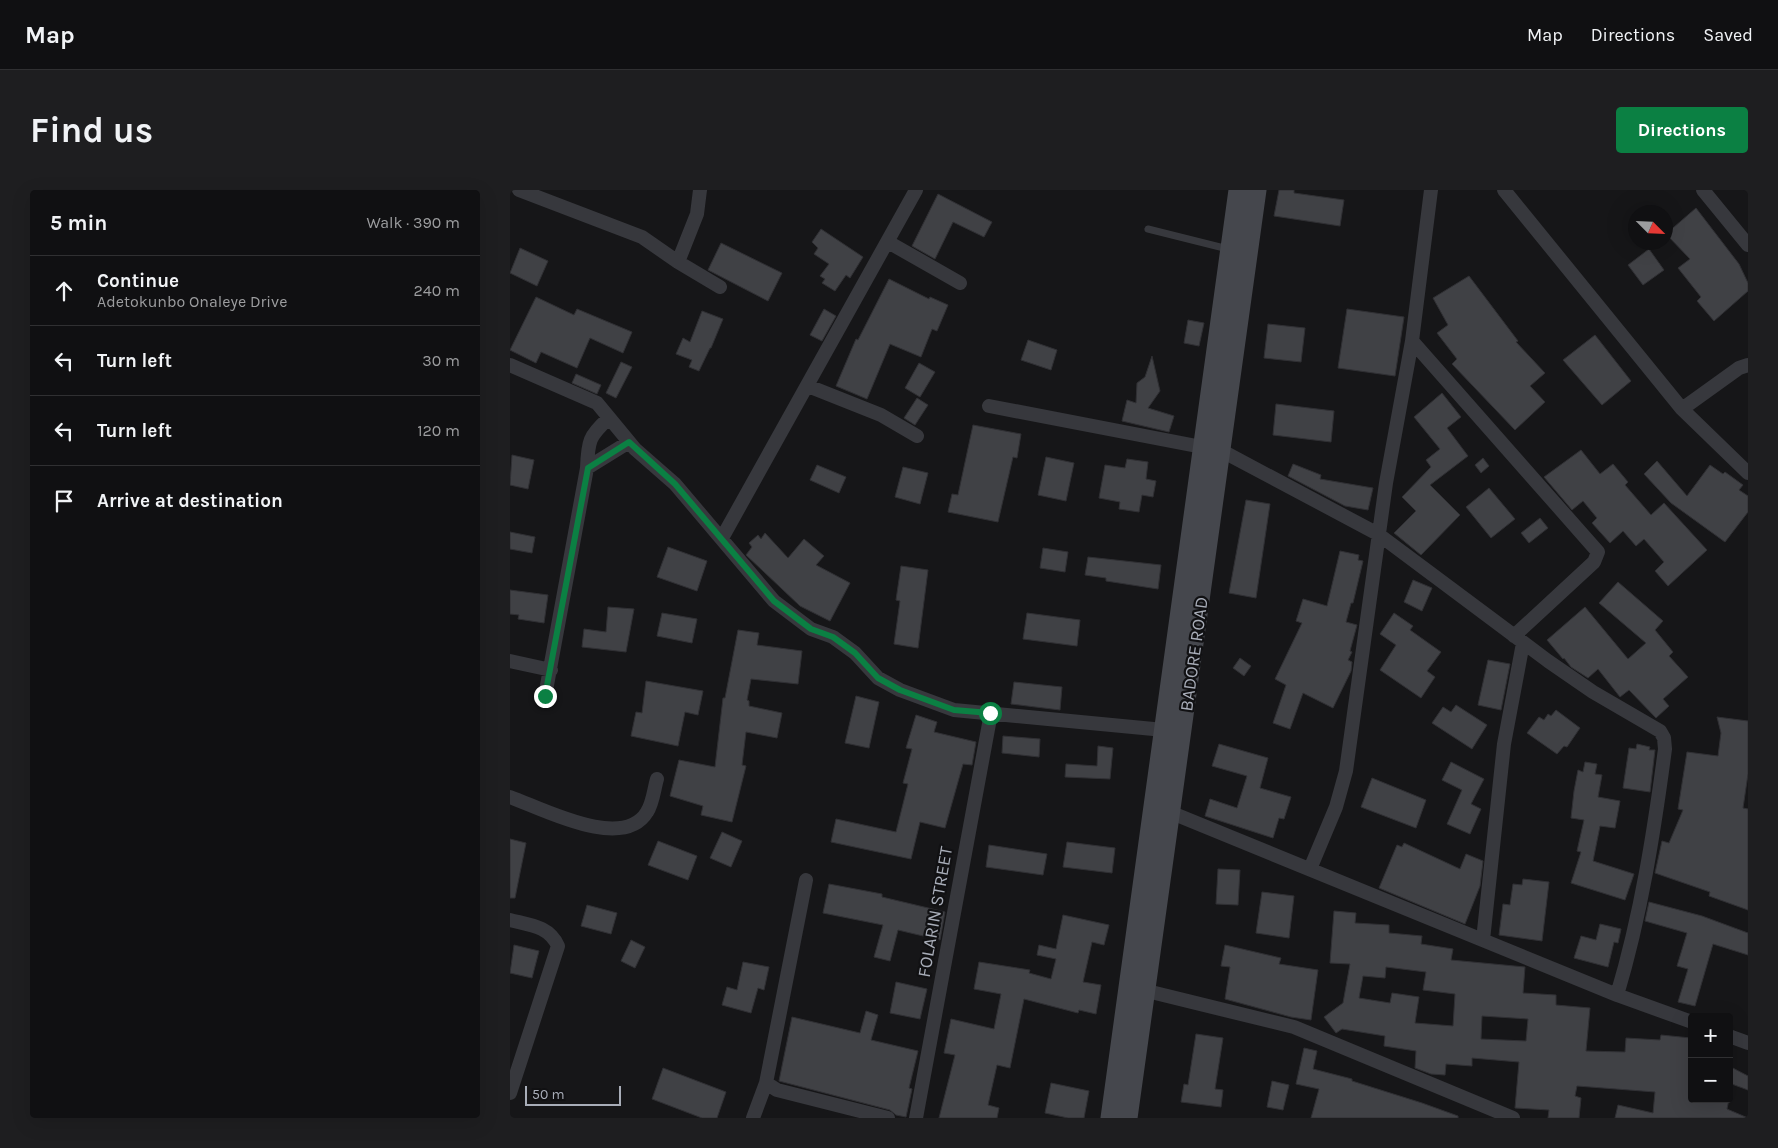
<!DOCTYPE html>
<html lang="en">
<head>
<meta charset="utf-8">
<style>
  body { margin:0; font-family:Karla,sans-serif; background:#1e1e20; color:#f1f3f6 }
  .controls { position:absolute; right:15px; bottom:15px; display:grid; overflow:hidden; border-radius:5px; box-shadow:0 5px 20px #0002 }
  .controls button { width:45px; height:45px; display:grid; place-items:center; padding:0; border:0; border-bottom:1px solid #303032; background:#101012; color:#f1f3f6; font:25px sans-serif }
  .compass { position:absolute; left:1118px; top:15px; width:45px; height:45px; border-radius:50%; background:#101012; box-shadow:0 5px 20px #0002; rotate:114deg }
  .scale { position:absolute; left:15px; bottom:12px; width:96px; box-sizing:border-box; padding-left:5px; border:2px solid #a8adb8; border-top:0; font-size:14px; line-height:18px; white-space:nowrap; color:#a8adb8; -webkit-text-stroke:4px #111113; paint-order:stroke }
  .stop { position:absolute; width:15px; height:15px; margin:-11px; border:4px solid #0b8043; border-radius:50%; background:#fff }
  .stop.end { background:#0b8043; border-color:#fff; box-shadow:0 1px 5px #0008 }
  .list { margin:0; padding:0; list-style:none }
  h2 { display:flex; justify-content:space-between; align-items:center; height:65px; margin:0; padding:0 20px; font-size:21px }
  h2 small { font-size:16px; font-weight:400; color:#9c9d9f }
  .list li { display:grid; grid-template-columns:32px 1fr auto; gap:15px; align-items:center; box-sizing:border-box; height:70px; padding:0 20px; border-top:1px solid #303032 }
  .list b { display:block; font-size:19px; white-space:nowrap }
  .list p { margin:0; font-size:16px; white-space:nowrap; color:#9c9d9f }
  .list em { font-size:16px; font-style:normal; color:#9c9d9f }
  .icon { flex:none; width:28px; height:28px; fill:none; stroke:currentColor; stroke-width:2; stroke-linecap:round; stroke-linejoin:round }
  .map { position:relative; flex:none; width:1238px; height:928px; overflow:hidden; border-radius:5px }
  header { display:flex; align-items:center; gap:30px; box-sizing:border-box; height:70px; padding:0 25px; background:#101012; border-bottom:1px solid #303032 }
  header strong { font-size:24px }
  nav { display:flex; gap:28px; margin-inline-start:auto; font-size:18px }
  .intro { display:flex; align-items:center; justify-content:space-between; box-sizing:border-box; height:120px; padding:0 30px }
  h1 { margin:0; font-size:35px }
  .button { padding:12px 22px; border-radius:5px; background:#0b8043; color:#fff; font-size:18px; font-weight:700 }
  main { display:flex; gap:30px; padding:0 30px }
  aside { flex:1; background:#101012; border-radius:5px; box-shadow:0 5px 20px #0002 }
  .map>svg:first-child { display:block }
  .building { fill:#404145; stroke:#303034; fill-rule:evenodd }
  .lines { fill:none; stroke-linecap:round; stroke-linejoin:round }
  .lane { stroke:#37383d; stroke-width:7 }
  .street { stroke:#37383d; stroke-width:14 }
  .secondary { stroke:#45474d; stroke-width:19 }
  .route { stroke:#0b8043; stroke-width:6 }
  .labels { text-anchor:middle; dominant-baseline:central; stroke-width:4.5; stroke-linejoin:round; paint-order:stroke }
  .street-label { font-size:18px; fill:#a8adb8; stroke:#111113 }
</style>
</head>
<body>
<header>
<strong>Map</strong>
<nav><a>Map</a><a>Directions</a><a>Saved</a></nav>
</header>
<div class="intro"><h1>Find us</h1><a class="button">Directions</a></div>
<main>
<aside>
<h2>5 min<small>Walk · 390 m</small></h2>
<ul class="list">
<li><svg class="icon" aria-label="ahead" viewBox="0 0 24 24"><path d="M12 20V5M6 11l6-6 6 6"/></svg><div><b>Continue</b><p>Adetokunbo Onaleye Drive</p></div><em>240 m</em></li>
<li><svg class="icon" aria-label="left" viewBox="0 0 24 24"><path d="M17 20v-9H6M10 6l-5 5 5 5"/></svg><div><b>Turn left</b></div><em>30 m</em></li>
<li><svg class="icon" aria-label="left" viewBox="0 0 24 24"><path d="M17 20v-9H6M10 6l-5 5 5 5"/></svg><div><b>Turn left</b></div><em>120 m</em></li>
<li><svg class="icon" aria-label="arrive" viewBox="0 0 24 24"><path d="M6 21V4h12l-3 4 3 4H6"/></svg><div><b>Arrive at destination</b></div></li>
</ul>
</aside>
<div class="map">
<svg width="1238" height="928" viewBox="0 0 1238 928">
  <rect width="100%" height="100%" fill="#161618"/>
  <path class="building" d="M769,0h15v3l50,7 -4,26 -66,-10z
    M428,4l54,28 -8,15 -31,-15 -18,37 -23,-13z
    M1186,18l43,56 9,19v8l-34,30 -17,-20 4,-4 -23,-29 12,-9 -24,-25z
    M311,39l42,28 -13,21 -4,-3 -11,16 -13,-8 3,-4 -5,-3 9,-12 -15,-10 4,-6 -6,-6z
    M211,53l61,30 -14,28 -60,-31z
    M10,58l28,13 -11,25 -27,-13z
    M1139,59l15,21 -21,15 -15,-20z
    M959,86l49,65 -2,1 29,31 -15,13 15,16 -30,28 -63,-66 5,-5 -20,-26 11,-8 -15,-27z
    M379,89l40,20 1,-2 18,8 -11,26 -5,-2 -11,28 -31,-13 -23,55 -31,-13 20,-47 2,1z
    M26,107l38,18 3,-6 55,23 -9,21 -33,-15 -13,30 -36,-16 -5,11 -26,-13z
    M314,119l12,7 -14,25 -12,-6z
    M837,119l57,8 -9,59 -57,-8z
    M192,121l21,8 -12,29h-1l-11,23 -10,-4 3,-7 -16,-6 7,-16 7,4z
    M678,130l16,3 -5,23 -15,-3z
    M758,134l37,4 -4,34 -37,-4z
    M1085,145l36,46 -29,24 -39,-45z
    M518,150l29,10 -6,20 -30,-10z
    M642,166l8,35 -12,17 26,8 -5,16 -47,-11 5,-21 9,3 1,-20 8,-6z
    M111,172l11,5 -16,31 -10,-5z
    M409,173l16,9 -15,25 -15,-9z
    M66,184l25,11 -4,9 -25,-11z
    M932,203l19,24 -14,11 21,28 -38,29 30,30 -39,40 -27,-22 22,-22 -14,-14 29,-30 -5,-7 14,-11 -26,-32z
    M407,208l11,7 -13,20 -11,-7z
    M766,214l58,7 -3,31 -58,-7z
    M463,235l48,9 -4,24 -4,-1 -15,65 -50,-10 4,-18 6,1z
    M1071,260l19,24 13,-10 15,18 -3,3 26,30 13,-12 43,47 -39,36 -13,-15 9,-9 -20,-23 -8,7 -13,-15 -13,12 -18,-20 5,-5 -14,-17 -11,9 -28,-33z
    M2,265l22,5 -6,29 -18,-4z
    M536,267l28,6 -8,38 -28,-6z
    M973,268l6,8 -8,7 -6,-8z
    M617,269l21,3 -2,17 10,2 -3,16 -11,-2 -3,17 -20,-3 1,-7 -21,-4 6,-33 20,3z
    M1147,271l30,35 23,-31 13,9 2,-2 18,13 -4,5 9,6v16l-23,30 -54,-39 -27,-29z
    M783,274l28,11 -1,4 53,9 -5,22 -23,-4 -57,-30z
    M307,275l29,12 -7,16 -29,-13z
    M393,277l25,6 -8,31 -25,-7z
    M979,298l26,31 -24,19 -25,-31z
    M736,310l24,4 -14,94 -27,-5z
    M1030,328l8,10 -19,15 -8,-10z
    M0,342l25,5 -3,16 -22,-4z
    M255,343l23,25 16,-19 20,17 -8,9 34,18 -20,38 -30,-15 -54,-51 6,-8 -3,-4 9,-8 3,4z
    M158,357l39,14 -10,30 -40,-14z
    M533,358l25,4 -3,20 -25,-4z
    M830,361l19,4 -1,5 5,1 -10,42h-2l-5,19 11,3 -7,26 2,1 -4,8 4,2 -1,9 -18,37 -30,-15 -13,36 -17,-6 13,-38 -11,-6 27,-56 -6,-2 7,-22 24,7z
    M578,367l73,8 -3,24 -52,-8v-3l-21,-3z
    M391,376l27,4 -10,78 -24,-4 6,-43 -4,-1z
    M903,390l19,8 -10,23 -18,-9z
    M1108,392l45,39 -8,9 18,22 -4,4 19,21 -25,22 6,7 -13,12 -27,-28 -9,7 -22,-28 -10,9 -17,-11 -7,-9 -1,1 -16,-19 38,-33 43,52 18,-16 -47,-40z
    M0,400l38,5 -4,28 -26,-4 1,-4 -9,-1z
    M98,417l26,2 -8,43 -44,-5 2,-18 22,3z
    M152,423l35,6 -5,24 -35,-7z
    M517,423l53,7 -3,26 -54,-7z
    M884,423l19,13 -3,4 31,22 -14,19 8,6 -14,21 -41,-28 16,-25 -16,-11z
    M228,440l21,3 -2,12 45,6 -4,33 -47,-5 -4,21 2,1v5l33,7 -5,25 -31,-6 -4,33 4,1 -14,56 -31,-7 2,-9 -33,-10 9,-36 36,7 8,-69h2z
    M730,468l11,8 -7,10 -11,-8z
    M978,470l22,4 -9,46 -23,-5z
    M136,491l57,10 -5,24 -13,-3 -7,34 -47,-10 5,-24 6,1z
    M504,492l48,5 -2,23 -49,-6z
    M346,506l23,6 -10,46 -24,-5z
    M946,515l31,20 -15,24 -40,-26 11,-16 8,5z
    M1046,520l24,18 -13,19 -3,-1 -7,8 -30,-21 12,-16 5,3 4,-6 3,2z
    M406,525l21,7 -3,10 42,10 -4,23 -9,-1 -18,64 -25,-6 -9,37 -80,-17 5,-23 60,13 12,-48 -5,-1 9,-34 -6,-1z
    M1207,527l31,4v53l-5,34 5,1v101l-39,-14 1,-4 -55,-19 7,-32 7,2 14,-33 -5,-1 9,-57 31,4 3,-23z
    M493,546l37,3 -1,18 -37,-4z
    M709,554l49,14 -8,30 31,9 -7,22 -5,-1 -6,20 -68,-22 5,-17 27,9 10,-32 -35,-10z
    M1127,554l13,3 -1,3h6l-5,42 -27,-4 6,-40 7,1z
    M588,556l15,2 -3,31 -45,-2 1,-13 31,2z
    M941,572l33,17 -13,25 10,5 -11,25 -23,-10 15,-34 -20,-10z
    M1075,572l12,2 -2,10 7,1 -4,22 22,4 -5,27 -15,-2 -7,35 41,13 -9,26 -54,-17 10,-31 -4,-1 7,-31 -13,-2 3,-27 4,-21 5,2z
    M862,588l54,22 -10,28 -55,-21z
    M212,642l20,9 -11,26 -21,-9z
    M0,649l16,4 -11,55h-5z
    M148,651l39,15 -9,24 -40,-15z
    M557,652l48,6 -3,25 -49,-6z
    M894,653l56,26 6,-15 17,7 -3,25 -15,38 -86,-36 18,-43 5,2z
    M479,655l58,9 -4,21 -57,-8z
    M708,679l22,1 -2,35 -22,-1z
    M1013,689l26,3 -7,59 -43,-6 4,-31 7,1 3,-21 9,1z
    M319,694l53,10v3l63,15 -5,28 -42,-10 -8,31 -16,-4 9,-32 -60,-12z
    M752,702l32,4 -5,42 -33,-5z
    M1139,712l53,14 46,17v22l-35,-11 -18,62 -17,-4 10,-33 -11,-3 10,-33 -42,-12z
    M77,715l30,8 -6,21 -30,-8z
    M824,721l22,2 -1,10 34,2v8l33,3 -1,8 32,5 -2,11 74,7 -2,26 33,2v10l34,3 -4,43 39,1 1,-14 34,2 1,-5 30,3 -2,22h3v39h37l-2,10 21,9h-133l3,-13 35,8 2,-21 -78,-6 -2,10 6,2 -2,20h-31l1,-8 -34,-2 4,-46 -47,-4v8l-26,-2 -1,11 -14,-1 -16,-6 1,-17 -32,-5 1,-10 -43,-7 -6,4 -12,-16 19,-14 7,-39 -20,-1zM876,777l40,5 -3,18 32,4 -2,32 -38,-3 4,-26 -27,-4 -2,10 -31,-5 4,-22 22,2zM972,826l46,3 -2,22 -45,-2z
    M553,725l46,10 -5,20 -12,-3 -9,40 18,3 -5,29 -17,-4 -1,3 -54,-14 -14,69 -13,-3 -9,40 11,3 -2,10h-58l16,-63 -11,-2 7,-34 43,10 7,-35 -27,-5 5,-27 51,8 -1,3 22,6 5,-20 -19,-4 2,-10 17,4z
    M1090,734l21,5 -3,14 -4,-1 -6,25 -34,-9 7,-22 15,4z
    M121,750l14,7 -10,21 -14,-7z
    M4,755l25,6 -7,27 -22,-5z
    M715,755l56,13 -2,6 39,6 -7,50 -20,-3 -66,-18 5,-32 -9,-1z
    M233,772l26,5 -5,23 -6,-2 -7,25 -29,-8 5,-18 10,3z
    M386,792l31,7 -7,30 -30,-6z
    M356,821l12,4 -7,25 47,11 -9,37 3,1 -6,28 -10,-2 -6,-5 -111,-29 13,-64 68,16z
    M686,844l27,4 -8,51 8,1 -2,17 -40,-5 3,-18 4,1z
    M794,858l13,3 -4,18 39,10v2l70,22 36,13v2h-147l8,-29 -23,-5z
    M1219,876l19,10v14l-19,-7z
    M153,878l63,24 -9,26h-15l-50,-19z
    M762,891l17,4 -6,25 -16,-3z
    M541,893l38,8 -5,27h-16l-23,-5z"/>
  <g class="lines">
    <path class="lane" d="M638,39l80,20"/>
    <path class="street" d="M9,0l123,47 36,25 42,25
      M994,0l178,219 66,64
      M1193,0l45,55
      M378,52l72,41
      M168,72l19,-48 3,-24
      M902,151l186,211 -4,10 -80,74
      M0,175l87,38 38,46 40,35 99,117 37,28 22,8 22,16 23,25 22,12 54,20 210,20
      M298,196l73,29 36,21
      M479,216l213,41
      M1172,219l57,-41 9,-3
      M712,261l156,83 170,127 45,31 67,39 4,7 1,11c-11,83 -24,166 -48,246
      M77,278l42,-26
      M212,348l194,-348
      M0,471l41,9
      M35,506l42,-228c1,-27 2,-32 22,-50
      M0,607c31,11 113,55 137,15 6,-9 7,-23 10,-33
      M662,623l445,182 75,27
      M800,679l26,-62 10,-36 40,-288 26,-142 19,-151
      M0,730c20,5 39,6 48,26l-48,147
      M973,750l21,-196 19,-101
      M637,801l147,36 219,91
      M1219,846l19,7
      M256,893l11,7 111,28
      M243,928l13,-35 40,-203
      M406,928l75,-405"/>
    <path class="secondary" d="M600,928l128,-928
      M618,928l129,-928"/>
  </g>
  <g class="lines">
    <path class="route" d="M35,506l43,-228 41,-26 46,42 99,117 37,28 22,8 22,16 23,25 22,12 54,20 36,3"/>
  </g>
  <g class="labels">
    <g class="street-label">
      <text transform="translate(684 464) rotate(-82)">BADORE ROAD</text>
      <text transform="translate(425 722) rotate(-80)">FOLARIN STREET</text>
    </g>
  </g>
</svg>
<div class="controls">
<button>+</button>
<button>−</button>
</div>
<svg class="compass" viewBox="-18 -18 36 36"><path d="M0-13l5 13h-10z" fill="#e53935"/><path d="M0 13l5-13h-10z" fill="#9c9d9f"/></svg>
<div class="scale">50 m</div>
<div class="stop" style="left:480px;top:523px"></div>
<div class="stop end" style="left:35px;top:506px"></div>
</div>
</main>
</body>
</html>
